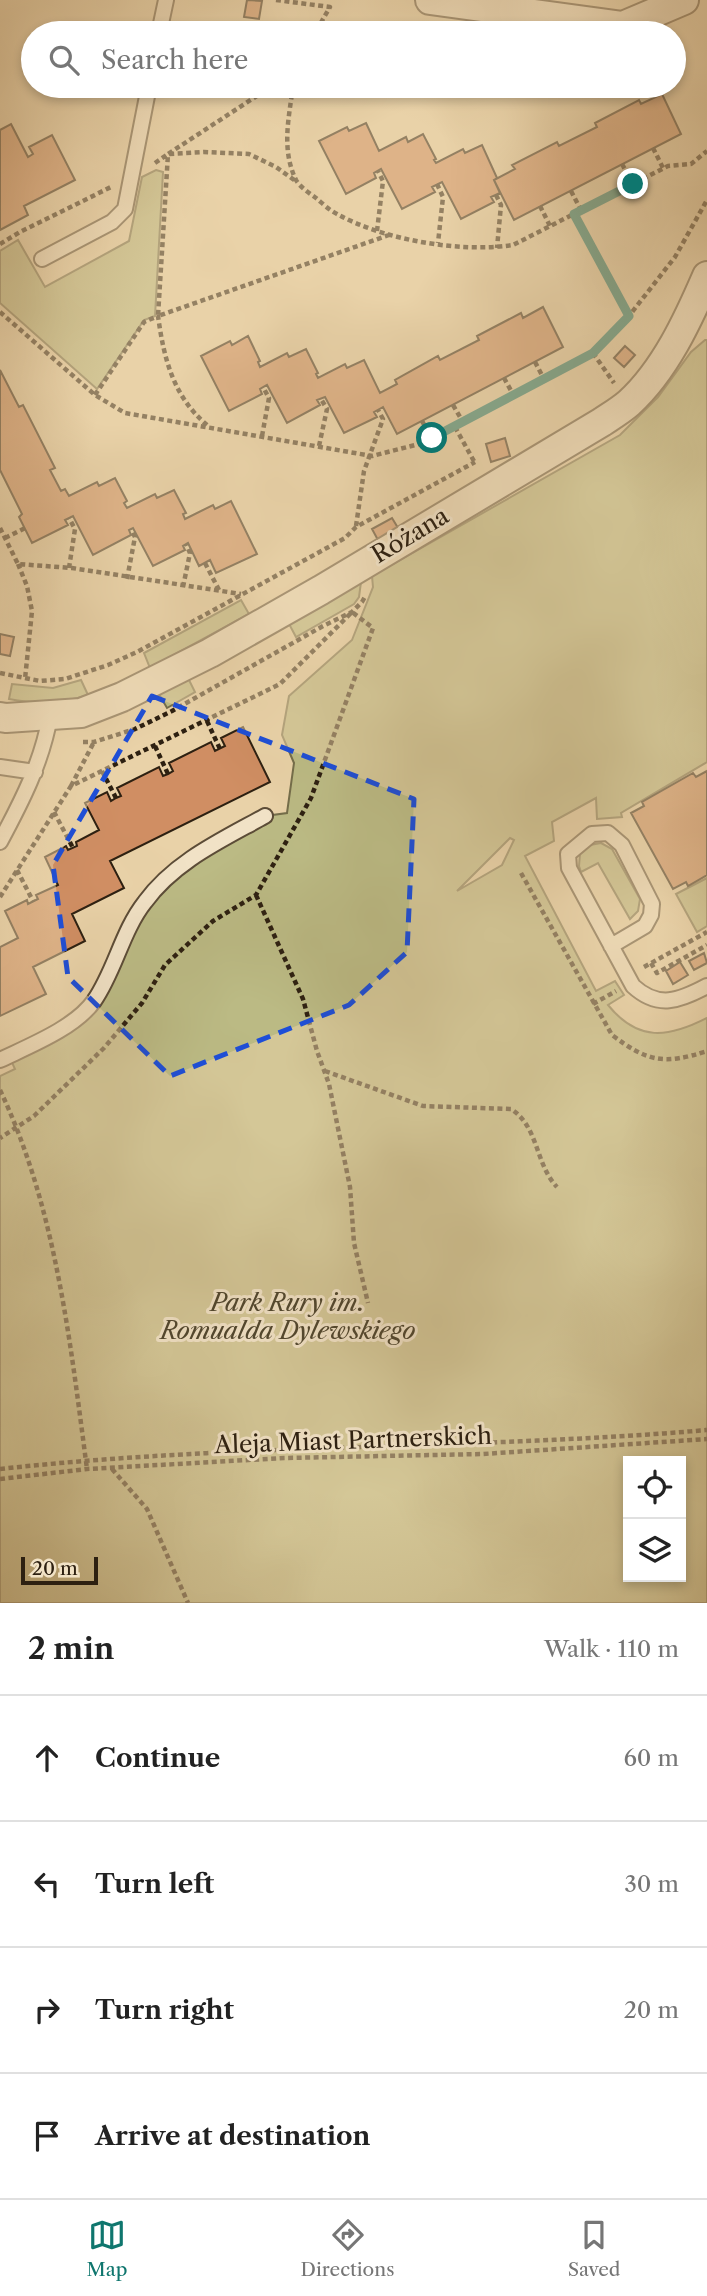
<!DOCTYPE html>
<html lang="en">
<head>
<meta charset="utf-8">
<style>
  body { margin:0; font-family:"Libre Caslon Text",serif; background:#f2f2f2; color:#222 }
  .controls { position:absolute; right:21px; bottom:21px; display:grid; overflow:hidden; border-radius:0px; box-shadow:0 4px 10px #0003 }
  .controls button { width:63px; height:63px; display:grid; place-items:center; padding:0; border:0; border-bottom:2px solid #e0e0e0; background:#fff; color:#222; font:35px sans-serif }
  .scale { position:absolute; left:21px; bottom:18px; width:77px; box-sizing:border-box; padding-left:7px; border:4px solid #2d2011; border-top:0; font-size:19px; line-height:24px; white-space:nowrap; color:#2d2011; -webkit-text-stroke:5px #f1e2c6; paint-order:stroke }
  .stop { position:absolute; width:21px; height:21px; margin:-16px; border:5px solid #0f766e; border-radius:50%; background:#fff }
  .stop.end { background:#0f766e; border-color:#fff; box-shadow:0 2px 7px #0008 }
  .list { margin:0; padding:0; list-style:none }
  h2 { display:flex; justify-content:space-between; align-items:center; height:91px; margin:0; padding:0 28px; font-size:30px }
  h2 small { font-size:23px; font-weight:400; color:#767676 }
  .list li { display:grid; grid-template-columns:46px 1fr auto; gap:21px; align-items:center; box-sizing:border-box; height:126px; padding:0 28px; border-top:2px solid #e0e0e0 }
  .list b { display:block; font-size:26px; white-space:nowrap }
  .list em { font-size:23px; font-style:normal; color:#767676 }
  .icon { flex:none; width:38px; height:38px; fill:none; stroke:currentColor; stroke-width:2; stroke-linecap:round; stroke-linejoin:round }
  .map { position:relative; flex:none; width:707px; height:1603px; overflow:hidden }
  .search { position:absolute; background:#fff; box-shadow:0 4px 10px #0003; left:21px; right:21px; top:21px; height:77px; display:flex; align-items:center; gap:18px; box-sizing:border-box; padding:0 24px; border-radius:38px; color:#767676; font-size:26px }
  .sheet { height:595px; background:#fff }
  nav { display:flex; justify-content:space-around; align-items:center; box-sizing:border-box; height:98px; border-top:2px solid #e0e0e0; background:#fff; font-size:19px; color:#767676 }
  nav a { display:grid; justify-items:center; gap:4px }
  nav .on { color:#0f766e }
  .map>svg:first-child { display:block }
  .green { fill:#bbba84; stroke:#746d4a; stroke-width:2; fill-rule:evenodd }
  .building { fill:#d08e63; stroke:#2d2011; stroke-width:2 }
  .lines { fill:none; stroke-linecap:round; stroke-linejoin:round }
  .service-casing { stroke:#5c4c37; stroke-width:18 }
  .minor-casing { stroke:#5c4c37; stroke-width:32 }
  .path { stroke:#2d2011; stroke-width:4.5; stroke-dasharray:5 3.5; stroke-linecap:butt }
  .service { stroke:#f1e2c6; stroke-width:14 }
  .minor { stroke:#f1e2c6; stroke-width:28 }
  .route { stroke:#0f766e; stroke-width:9 }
  .marked { fill:none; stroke:#1d4ed8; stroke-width:5; stroke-dasharray:14 9; stroke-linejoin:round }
  .labels { text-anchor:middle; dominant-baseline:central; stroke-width:6; stroke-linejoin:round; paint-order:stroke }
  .street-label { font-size:24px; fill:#2d2011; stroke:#f1e2c6 }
  .park-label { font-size:24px; font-style:italic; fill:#50462e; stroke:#f1e2c6 }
</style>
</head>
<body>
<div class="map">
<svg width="707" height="1603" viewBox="0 0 707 1603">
  <rect width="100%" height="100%" fill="#e9d2a8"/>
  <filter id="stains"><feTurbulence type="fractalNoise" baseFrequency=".00286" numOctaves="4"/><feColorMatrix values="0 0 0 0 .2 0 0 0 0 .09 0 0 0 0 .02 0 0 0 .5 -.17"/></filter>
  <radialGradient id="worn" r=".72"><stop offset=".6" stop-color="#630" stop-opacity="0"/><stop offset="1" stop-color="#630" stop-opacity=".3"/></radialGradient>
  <path class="green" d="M156,170l7,2 -8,144 -11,4 -47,69 -97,-86v-52l18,-11 27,47 84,-46 13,-64z
    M705,340h2v422l-86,51 1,4 -25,2 -1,-21 -44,24 2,19 -29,15 71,135 19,-10 9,14 -16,10c30,37 60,33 99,13v585h-707v-527l15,-7 -6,-13 64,-34 90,-140 102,-66 22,-3 7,-50 -12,-28 7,-39 63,-56 21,-53 -1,-11 248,-141 38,-38 33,-45zM510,838l4,2 -12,25 -45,26zM628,1461h53v116h-53z
    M361,582l-2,15 -5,7 -58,33 -8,-15z
    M241,600l8,14 -99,54 -6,-15z
    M188,678l7,14 -28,16 -8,-14z
    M81,680l7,15c-26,9 -52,9 -79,4l3,-15 41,4z
    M601,843l11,6 28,50 -2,12 -8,8 -32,-56 -17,9 -2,-6 1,-12 10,-9z
    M707,878v48l-10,6 -21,-38z"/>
  <path class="building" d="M247,0l15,1 -3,18 -15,-2z
    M662,94l19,40 -167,86 -20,-40 21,-11 -3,-4 45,-23 2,4 38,-19 -2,-4 44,-23 2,4z
    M366,123l13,28 27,-14 2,5 15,-8 13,25 -2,1 2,3 27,-14 2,4 17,-8 15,33 -3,2 6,13 -9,4 3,5 -33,17 -19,-37 -10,5 3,5 -33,17 -21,-40 -7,4 2,5 -30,16 -27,-53 28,-14 2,4z
    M11,124l17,33 5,-3 -4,-7 23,-12 23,45 -51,26 4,9 -28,15v-100z
    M543,307l20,40 -166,87 -14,-27 -9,5 3,5 -33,16 -19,-36 -8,3 3,5 -33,18 -20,-38 -7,4 2,5 -33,17 -28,-55 29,-15 2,4 16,-9 12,25 -2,1 2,5 27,-14 2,4 17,-8 12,24 -2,1 2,4 27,-14 2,4 17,-8 16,33 17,-9 -2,-4 43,-24 2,4 39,-20 -2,-4 44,-23 2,5z
    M625,346l10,9 -11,12 -10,-9z
    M0,370l19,37 4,-2 32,63 -5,2 11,21 4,-2 4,7 28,-14 2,4 16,-8 12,23 -3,2 3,5 28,-14 2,4 17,-8 12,23 -3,1 2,5 28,-14 2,4 16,-8 26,53 -41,19 -6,-13 -11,6 -11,-23 -5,3 2,4 -32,16 -20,-38 -4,2 2,5 -38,20 -20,-39 -8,4 3,5 -36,18 -13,-26 3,-3 -22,-44z
    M505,438l5,18 -19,6 -5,-18z
    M392,518l6,10 -20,12 -6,-11z
    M0,634l14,3 -4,19 -10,-2z
    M243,727l27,55 -160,79 14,27 -52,26 13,27 -52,26 13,27 -46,22v-69l18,-9 -13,-27 22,-11 1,4 10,-5 -2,-4 22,-10 -13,-28 21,-11 2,4 9,-4 -1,-4 23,-12 -14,-27 22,-11 4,9 5,-3 5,-2 -4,-8 42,-21 4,9 5,-2 5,-3 -4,-8 42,-21 4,9 10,-5 -4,-8z
    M707,771v104l-19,11 -2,-4 -13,7 -42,-76 13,-7 -2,-4 51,-29 3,4z
    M704,953l3,10 -13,7 -5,-9z
    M680,962l8,13 -15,9 -7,-13z"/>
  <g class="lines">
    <g class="service-casing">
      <path id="service" d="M159,33l7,-33
        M42,259l70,-37 13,-13 24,-123
        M0,767l35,5
        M0,842c22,-41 42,-80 50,-126
        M611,946l34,-20 6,-11 1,-11 -30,-59 -14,-12 -16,1 -24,20 1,14 64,118c25,23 46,15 74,0
        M0,1060c29,-14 75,-32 94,-59 21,-30 28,-70 51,-99 30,-41 77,-62 120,-86"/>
    </g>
    <g class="minor-casing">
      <path id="minor" d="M430,0l193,26 61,-26
        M0,717l6,1 75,-5 41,-16 88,-44 111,-63 281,-168c9,-6 19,-12 27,-19 36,-33 59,-83 78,-127"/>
    </g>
    <path class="path" d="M276,0l54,7 -15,26
      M272,86l-104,68 -10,162 231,-81
      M293,86c-4,32 -12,63 3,94 4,7 13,13 20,18 6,5 13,12 21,16 47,26 123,39 176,31l155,-79 23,-2 16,-13
      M653,148l10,20
      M155,163l13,-9 36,-2 45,2 27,13 21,15
      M622,164l11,20
      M437,184l6,13 -5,46
      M571,191l10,19
      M496,195l5,10 -4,43
      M540,206l10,20
      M574,214l55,102
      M377,231l6,-50 -5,-10
      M0,244l20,-12 91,-45
      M0,312l95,83 30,18 247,43 51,-13 170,-90 36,-37 46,-59 32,-57
      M593,353l21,30
      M535,362l9,17
      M504,378l10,18
      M95,395l49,-73 14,-6c6,43 15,80 49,109
      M453,405l10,17
      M422,421l10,17
      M455,427l20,36
      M262,436l7,-38 -6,-11
      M319,446l8,-37 -6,-10
      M356,526l8,-55 19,-52 -5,-9
      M0,528l18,36 54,4 169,26
      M5,538l20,-10
      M205,563l15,29
      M18,564l9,22 5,25 -7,68
      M69,568l6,-39 -6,-11
      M127,579l8,-42 -4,-8
      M183,587l7,-34 -4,-9
      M0,673l40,8 25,-2 43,-14 29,-13 208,-114 11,-11 119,-65
      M207,721l13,28
      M83,742h11l41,-13 37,-18 151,-85 29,-14 10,-10 4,-7
      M155,746l13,28
      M102,771l14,27
      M71,786l23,-44
      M54,812l19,36
      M17,870l16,31
      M521,873l91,162c36,27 52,30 95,16
      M256,895l47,104 14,52 12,33 21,103 4,56 14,60
      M0,897l71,-111 209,-102 72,-72 21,16 -62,170 -55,97 -43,26 -48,44 -23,38 -38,45 -70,68 -34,22
      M651,963l6,10 50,-28
      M644,967l63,-35
      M593,1004l23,-13
      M325,1071l98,35 88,3c28,18 24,55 46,78
      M0,1090c56,118 70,251 87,379
      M0,1469c235,-26 472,-19 707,-39
      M112,1469l35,40 41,94
      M0,1479l87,-10 197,-11 199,-4 224,-15"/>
    <use href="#service" class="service"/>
    <use href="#minor" class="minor"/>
  </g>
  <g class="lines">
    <path class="route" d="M432,438l161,-85 36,-37 -55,-102 59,-30"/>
  </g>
  <path d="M0 0H707V1603H0ZM152,696l262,103 -7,153 -58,53 -179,71 -102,-99 -15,-112z" fill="#e9d2a8" fill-opacity=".55" fill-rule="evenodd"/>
  <path class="marked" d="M152,696l262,103 -7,153 -58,53 -179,71 -102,-99 -15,-112z"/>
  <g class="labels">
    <g class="street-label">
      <text transform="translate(410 535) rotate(-31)">Różana</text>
      <text transform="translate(353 1440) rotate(-2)">Aleja Miast Partnerskich</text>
    </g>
    <g class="park-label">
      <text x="288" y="1302">Park Rury im.<tspan x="288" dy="28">Romualda Dylewskiego</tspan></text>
    </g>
  </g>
  <rect width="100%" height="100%" filter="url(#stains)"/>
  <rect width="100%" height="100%" fill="url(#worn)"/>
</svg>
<div class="controls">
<button><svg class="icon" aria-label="locate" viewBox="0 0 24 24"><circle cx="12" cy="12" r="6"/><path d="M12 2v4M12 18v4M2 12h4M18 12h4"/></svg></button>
<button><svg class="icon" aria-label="layers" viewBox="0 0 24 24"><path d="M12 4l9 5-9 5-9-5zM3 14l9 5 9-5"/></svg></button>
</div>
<div class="scale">20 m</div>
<div class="stop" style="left:432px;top:438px"></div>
<div class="stop end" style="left:633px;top:184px"></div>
<div class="search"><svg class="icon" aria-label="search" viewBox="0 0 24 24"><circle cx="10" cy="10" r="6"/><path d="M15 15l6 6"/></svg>Search here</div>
</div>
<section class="sheet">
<h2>2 min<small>Walk · 110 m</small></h2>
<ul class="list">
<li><svg class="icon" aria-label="ahead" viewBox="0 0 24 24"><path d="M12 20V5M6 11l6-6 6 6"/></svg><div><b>Continue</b></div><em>60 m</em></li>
<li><svg class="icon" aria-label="left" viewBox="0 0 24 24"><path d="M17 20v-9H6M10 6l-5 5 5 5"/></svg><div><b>Turn left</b></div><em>30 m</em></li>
<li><svg class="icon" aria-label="right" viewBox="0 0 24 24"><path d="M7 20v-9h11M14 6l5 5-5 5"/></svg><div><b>Turn right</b></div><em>20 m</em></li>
<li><svg class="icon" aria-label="arrive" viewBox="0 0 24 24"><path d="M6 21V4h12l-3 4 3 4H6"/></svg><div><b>Arrive at destination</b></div></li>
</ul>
</section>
<nav>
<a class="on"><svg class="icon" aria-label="map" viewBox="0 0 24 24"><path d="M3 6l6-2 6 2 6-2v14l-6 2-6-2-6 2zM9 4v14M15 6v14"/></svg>Map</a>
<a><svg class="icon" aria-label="directions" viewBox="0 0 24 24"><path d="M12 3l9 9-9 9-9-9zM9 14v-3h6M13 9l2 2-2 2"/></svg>Directions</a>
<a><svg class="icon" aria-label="saved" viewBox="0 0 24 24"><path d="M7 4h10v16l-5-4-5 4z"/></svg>Saved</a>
</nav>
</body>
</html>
